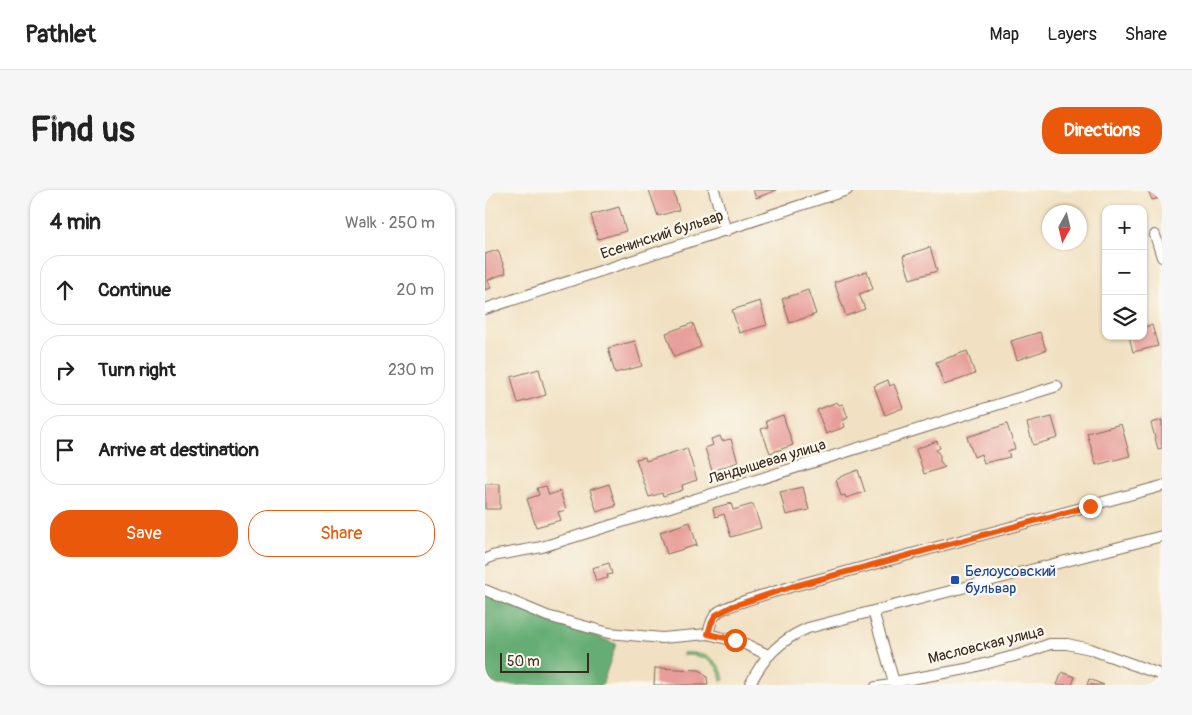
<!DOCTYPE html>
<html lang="en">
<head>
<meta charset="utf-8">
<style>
  body { margin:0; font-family:Pangolin,sans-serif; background:#f6f6f6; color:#222 }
  .controls { position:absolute; right:15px; top:15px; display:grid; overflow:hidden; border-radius:10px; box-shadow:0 1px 4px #0004 }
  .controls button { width:45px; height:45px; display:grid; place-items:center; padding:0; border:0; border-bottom:1px solid #e0e0e0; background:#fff; color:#222; font:25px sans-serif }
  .compass { position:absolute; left:557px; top:15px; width:45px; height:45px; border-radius:50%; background:#fff; box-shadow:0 1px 4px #0004; rotate:188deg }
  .scale { position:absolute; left:15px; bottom:12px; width:89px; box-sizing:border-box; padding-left:5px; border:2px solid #3b2a1e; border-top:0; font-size:14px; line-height:18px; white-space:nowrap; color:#3b2a1e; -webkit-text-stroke:4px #fbf7ec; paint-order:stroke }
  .stop { position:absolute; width:15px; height:15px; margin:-11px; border:4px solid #ea580c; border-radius:50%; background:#fff }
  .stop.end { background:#ea580c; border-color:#fff; box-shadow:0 1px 5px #0008 }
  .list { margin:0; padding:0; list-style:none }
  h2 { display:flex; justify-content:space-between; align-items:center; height:65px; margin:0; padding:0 20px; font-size:21px }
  h2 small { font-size:16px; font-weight:400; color:#767676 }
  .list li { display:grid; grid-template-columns:32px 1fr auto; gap:15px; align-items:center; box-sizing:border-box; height:70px; margin:0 10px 10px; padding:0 10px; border:1px solid #e0e0e0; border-radius:20px }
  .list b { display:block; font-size:19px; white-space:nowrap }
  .list em { font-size:16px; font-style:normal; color:#767676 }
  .actions { display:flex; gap:10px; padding:15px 20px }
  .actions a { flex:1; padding:11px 0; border:1px solid #ea580c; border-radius:20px; text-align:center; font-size:18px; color:#ea580c }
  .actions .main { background:#ea580c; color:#fff }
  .icon { flex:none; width:28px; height:28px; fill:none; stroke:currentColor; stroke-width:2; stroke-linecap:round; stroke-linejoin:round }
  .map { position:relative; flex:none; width:677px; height:495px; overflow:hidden; border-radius:20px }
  header { display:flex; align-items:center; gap:30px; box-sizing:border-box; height:70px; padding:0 25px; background:#fff; border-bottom:1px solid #e0e0e0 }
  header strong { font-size:24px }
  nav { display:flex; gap:28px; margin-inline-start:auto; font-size:18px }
  .intro { display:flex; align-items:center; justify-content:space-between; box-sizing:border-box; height:120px; padding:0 30px }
  h1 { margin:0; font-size:35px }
  .button { padding:12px 22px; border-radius:20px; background:#ea580c; color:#fff; font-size:18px; font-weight:700 }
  main { display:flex; gap:30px; padding:0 30px }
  aside { flex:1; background:#fff; border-radius:20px; box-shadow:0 1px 4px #0004 }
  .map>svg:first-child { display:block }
  .green { fill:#7dc987; stroke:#5c7a52 }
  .forest { fill:#66ad74; stroke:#506c49 }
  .building { fill:#e79d99 }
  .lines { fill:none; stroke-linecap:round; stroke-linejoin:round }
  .lane-casing { stroke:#7b6a57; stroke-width:7 }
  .street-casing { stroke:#7b6a57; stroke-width:12 }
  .lane { stroke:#fff; stroke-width:5 }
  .street { stroke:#fff; stroke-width:10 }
  .route { stroke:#ea580c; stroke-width:6 }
  .transit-dot { fill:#1a4fb4; stroke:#fbf7ec; stroke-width:2 }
  .labels { text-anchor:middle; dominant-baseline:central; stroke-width:4.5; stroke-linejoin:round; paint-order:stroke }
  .street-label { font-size:15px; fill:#3b2a1e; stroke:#fbf7ec }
  .transit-label { font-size:15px; fill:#164399; stroke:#fbf7ec; text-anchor:start }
</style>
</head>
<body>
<header>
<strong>Pathlet</strong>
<nav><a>Map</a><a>Layers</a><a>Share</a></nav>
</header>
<div class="intro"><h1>Find us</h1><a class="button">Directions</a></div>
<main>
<aside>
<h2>4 min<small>Walk · 250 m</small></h2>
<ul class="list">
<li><svg class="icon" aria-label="ahead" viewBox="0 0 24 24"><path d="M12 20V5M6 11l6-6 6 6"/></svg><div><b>Continue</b></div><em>20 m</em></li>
<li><svg class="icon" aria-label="right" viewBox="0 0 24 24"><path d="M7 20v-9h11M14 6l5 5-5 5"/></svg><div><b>Turn right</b></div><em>230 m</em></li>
<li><svg class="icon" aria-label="arrive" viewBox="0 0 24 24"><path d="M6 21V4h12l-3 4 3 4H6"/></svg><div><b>Arrive at destination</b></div></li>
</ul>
<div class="actions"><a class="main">Save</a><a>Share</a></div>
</aside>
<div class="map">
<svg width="677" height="495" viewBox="0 0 677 495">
  <rect width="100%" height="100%" fill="#fbf7ec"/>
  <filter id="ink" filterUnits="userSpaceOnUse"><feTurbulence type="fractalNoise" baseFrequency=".02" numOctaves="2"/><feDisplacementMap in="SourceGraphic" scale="10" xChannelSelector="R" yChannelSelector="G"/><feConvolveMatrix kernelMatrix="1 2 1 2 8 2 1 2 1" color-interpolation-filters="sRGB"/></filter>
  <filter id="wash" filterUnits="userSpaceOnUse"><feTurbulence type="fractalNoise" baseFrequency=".0096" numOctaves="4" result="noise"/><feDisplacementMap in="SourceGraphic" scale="20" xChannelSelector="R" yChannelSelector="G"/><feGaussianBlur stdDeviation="1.12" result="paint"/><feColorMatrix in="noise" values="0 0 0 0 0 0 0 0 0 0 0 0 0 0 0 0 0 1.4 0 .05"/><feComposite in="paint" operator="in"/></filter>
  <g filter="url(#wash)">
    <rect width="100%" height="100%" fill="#f1e1c2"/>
    <path class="green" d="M198,463c20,-1 38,5 41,27l-3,1c-2,-21 -19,-26 -38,-26z"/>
    <path class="forest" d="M0,403l131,51 -14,41h-104l-13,-6z"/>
    <g id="blocks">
      <path class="building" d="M164,0h24l6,20 -21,6z
        M268,0h24l-21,8z
        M663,0h14v7l-10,3z
        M134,17l7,24 -28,8 -7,-24z
        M445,57l7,24 -27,8 -7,-23z
        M13,60l8,23 -18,7 3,8 -6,2v-36z
        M382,81l6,18 -14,5 6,15 -19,7 -12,-34z
        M323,100l8,24 -26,9 -8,-24z
        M275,111l7,24 -28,8 -7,-23z
        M208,133l8,24 -27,10 -8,-24z
        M667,135l6,21 -25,6 -4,-16h14v-9z
        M555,142l6,18 -29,10 -6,-19z
        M150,151l7,25 -27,7 -7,-25z
        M482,161l8,23 -31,11 -8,-23z
        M54,179l7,26 -28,8 -7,-26z
        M403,190l2,6 4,-2 9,24 -18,7 -11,-29z
        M352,212l2,3 4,-1 5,14 -5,2 2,7 -19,7 -9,-24z
        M298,225l10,30 -23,8 -9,-24 7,-2 -2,-6z
        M567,227l6,21 -25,7 -6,-22z
        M677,230v28l-4,1 -7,-26z
        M522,234l8,25 -7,2 2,6 -26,6 -3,-9 -7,3 -7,-20z
        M636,234l9,32 -34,9 -9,-32z
        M235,246l2,5 9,-2 7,23 -26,9 -7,-23 8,-3 -2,-6z
        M452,251l3,7 -4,2 4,5v6l5,6 -21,7 -8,-25z
        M202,258l10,32 -15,5 1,5 -20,6 -1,-3 -13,4 -13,-38 9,-2 1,4z
        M373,280l7,22 -19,6 -1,-3 -4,1 -5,-16 4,-2v-1z
        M0,294h15v25h-15z
        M124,294l7,22 -19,6 -7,-22z
        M61,296l3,9 11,-4 6,19 -8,2 3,8 -25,7 -9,-28 12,-4 -2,-7z
        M318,297l6,23 -23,5 -6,-23z
        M246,313l2,7 20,-6 8,24 -30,9 -7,-23 -9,3 -2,-9z
        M205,332l7,23 -30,9 -7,-22z
        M124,373l3,11 -5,1 1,3 -12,3 -4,-13z
        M170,478l45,2 7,7 1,8h-54z
        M577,482l13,5 -3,8h-15z
        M604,489l15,6h-17z"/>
    </g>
  </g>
  <g filter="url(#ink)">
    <use href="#blocks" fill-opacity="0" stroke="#7b6a57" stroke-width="1"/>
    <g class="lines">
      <g class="lane-casing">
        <path id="lane" d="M389,495l20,-3"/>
      </g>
      <g class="street-casing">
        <path id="street" d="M229,0l12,41
          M670,45l7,22
          M0,119l362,-119
          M0,370l7,-4 50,-9 515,-161
          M0,400l62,26 62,17 53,5 46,-4 35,9 25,12
          M388,421l21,71 72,-13 59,-16 25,-9h17l23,5 72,26
          M223,444c2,-7 3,-15 9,-21 11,-9 58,-21 73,-26l372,-101
          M265,495c12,-27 32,-46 58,-57l354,-92"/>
      </g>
      <use href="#lane" class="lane"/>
      <use href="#street" class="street"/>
    </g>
  </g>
  <g class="lines" filter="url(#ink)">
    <path class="route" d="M250,450l-27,-6 3,-10 5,-9 17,-9 58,-19 299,-81"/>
  </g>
  <rect class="transit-dot" x="465" y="385" width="10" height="10" rx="2.5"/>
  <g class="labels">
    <g class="street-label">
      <text transform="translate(177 45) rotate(-18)">Есенинский бульвар</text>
      <text transform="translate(282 272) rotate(-17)">Ландышевая улица</text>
      <text transform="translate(501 455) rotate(-14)">Масловская улица</text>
    </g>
    <g class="transit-label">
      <text x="480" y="381">Белоусовский<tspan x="480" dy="17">бульвар</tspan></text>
    </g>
  </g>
</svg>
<div class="controls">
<button>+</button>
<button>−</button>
<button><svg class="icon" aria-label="layers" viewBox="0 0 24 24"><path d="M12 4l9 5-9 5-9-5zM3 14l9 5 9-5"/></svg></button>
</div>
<svg class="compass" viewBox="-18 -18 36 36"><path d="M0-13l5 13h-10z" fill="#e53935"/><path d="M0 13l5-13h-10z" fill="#767676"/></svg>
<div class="scale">50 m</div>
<div class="stop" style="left:250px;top:450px"></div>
<div class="stop end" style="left:605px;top:316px"></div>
</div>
</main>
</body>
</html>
